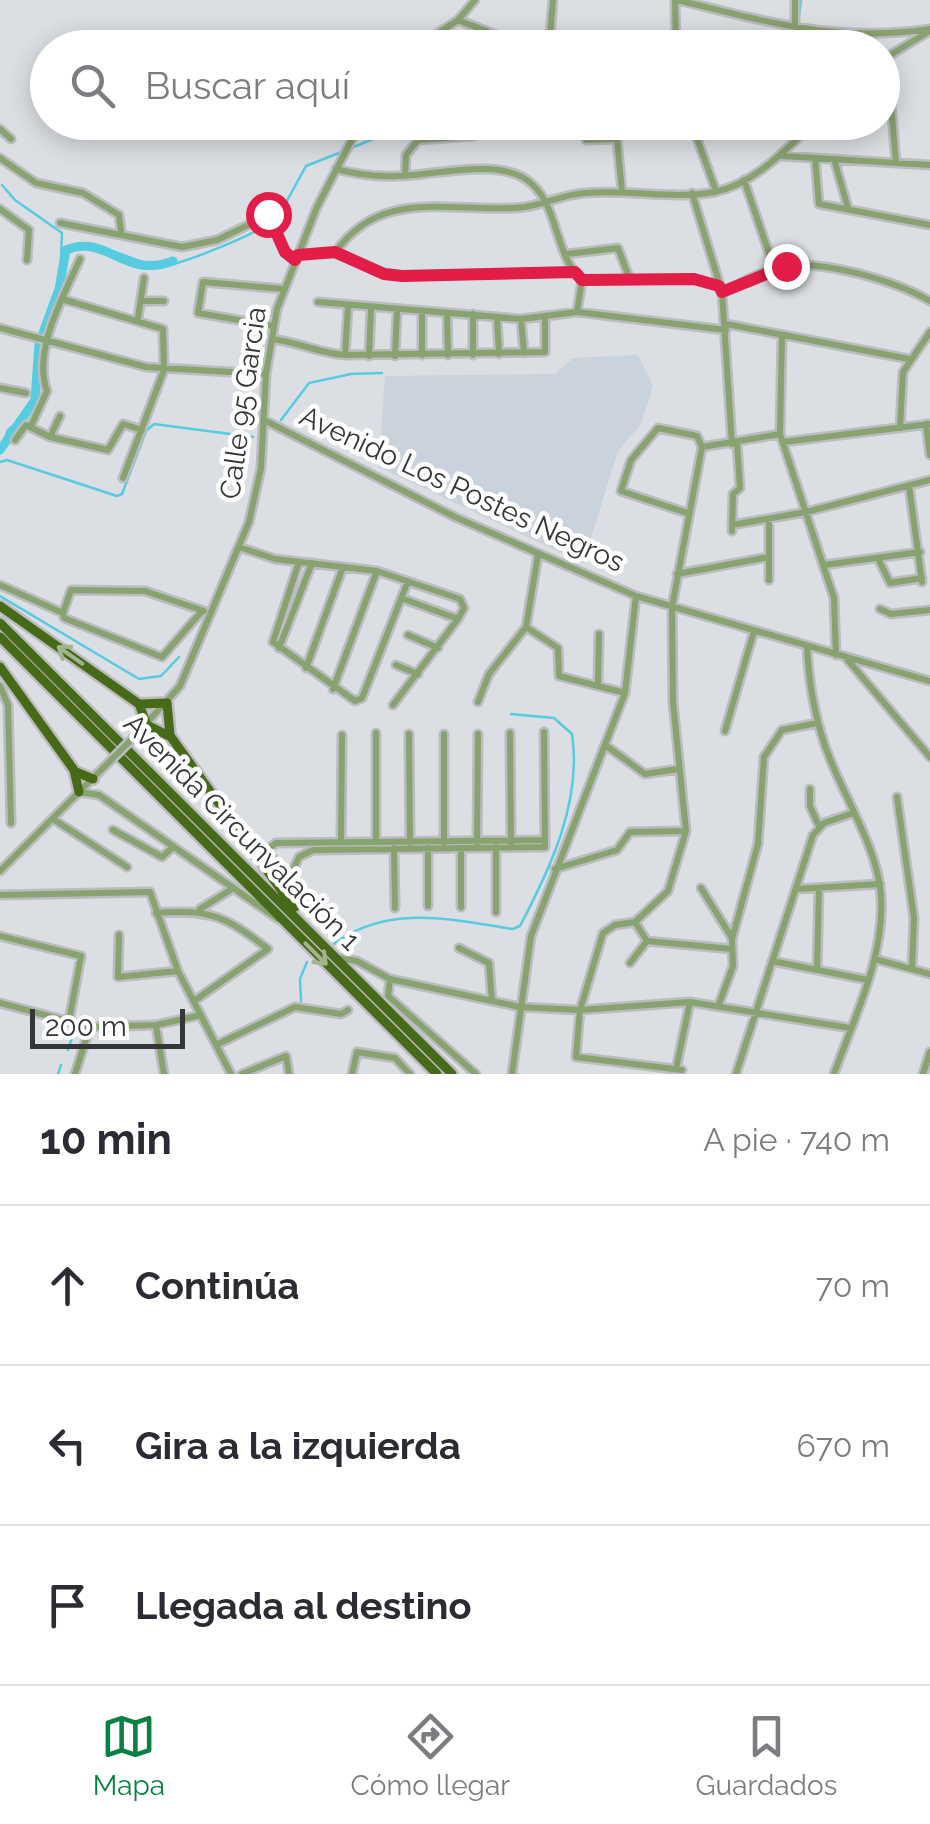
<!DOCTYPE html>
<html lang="es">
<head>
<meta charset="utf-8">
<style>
  body { margin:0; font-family:Raleway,sans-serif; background:#f7f7f7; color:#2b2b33 }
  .scale { position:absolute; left:30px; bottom:25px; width:155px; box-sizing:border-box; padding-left:10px; border:5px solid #353638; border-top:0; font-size:28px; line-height:35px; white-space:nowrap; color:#353638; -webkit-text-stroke:8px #fff; paint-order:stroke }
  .stop { position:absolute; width:30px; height:30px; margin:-22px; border:8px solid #e11d48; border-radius:50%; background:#fff }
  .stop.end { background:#e11d48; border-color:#fff; box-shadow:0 2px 10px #0008 }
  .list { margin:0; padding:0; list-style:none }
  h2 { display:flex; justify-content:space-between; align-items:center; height:130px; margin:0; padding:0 40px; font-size:42px }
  h2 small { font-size:32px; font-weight:400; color:#7c7c81 }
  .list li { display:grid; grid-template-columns:65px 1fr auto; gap:30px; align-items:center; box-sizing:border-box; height:160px; padding:0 40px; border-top:2px solid #e1e1e2 }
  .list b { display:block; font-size:38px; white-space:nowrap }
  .list em { font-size:32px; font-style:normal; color:#7c7c81 }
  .icon { flex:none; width:55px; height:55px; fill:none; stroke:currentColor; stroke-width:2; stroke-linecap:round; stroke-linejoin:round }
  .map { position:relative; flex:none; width:930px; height:1074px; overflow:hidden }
  .search { position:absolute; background:#fff; box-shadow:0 5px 25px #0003; left:30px; right:30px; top:30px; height:110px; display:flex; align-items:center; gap:25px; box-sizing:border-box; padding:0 35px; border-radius:55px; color:#7c7c81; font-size:38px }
  .sheet { height:610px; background:#fff }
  nav { display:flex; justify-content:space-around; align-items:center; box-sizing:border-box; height:140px; border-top:2px solid #e1e1e2; background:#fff; font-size:28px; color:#7c7c81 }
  nav a { display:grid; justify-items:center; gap:5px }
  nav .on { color:#0b8043 }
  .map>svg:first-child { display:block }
  .built { fill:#cad2db }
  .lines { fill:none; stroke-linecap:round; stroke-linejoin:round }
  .stream { stroke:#56cce1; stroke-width:2.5 }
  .river { stroke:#56cce1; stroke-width:9 }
  .minor-casing { stroke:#babcc0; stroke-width:11 }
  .major-casing { stroke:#babcc0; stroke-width:14 }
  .minor { stroke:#88a270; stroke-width:6 }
  .major { stroke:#476a19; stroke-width:9 }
  .minor-bridge-casing { stroke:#babcc0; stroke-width:11; stroke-linecap:butt }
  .minor-bridge { stroke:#88a270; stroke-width:6 }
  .oneway { stroke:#a3b48c }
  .route { stroke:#e11d48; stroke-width:12 }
  .labels { text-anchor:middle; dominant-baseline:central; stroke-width:9; stroke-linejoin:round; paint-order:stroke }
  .street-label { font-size:28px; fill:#353638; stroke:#fff }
</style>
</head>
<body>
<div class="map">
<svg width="930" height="1074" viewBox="0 0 930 1074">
  <rect width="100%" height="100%" fill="#dbdee2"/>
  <path class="built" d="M638,355l15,31 -12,38 -23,27 -35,112 -204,-96 6,-91 170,-2 18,-16z"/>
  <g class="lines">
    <path class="stream" d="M798,23l3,-23
      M787,48l9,-15
      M505,122l29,10 27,-10
      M351,148l64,-26
      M2,185l13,15 47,33 -2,48 -19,54
      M277,219l29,-53 38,-15
      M67,250c31,-15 60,12 92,16 17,2 95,-32 111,-43
      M281,420l28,-37 42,-9 31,-1
      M0,453l8,-23 24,-20 5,-68
      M0,462l7,-2 110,36 5,-2 24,-63 8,-7 99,13
      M0,596l139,83 22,-3 18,-19
      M334,944c54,-41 119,-24 179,-15l7,-3c31,-59 62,-125 52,-192l-18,-16 -43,-4
      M301,1001l-1,-22 7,-17
      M68,1050l6,-19
      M58,1074l3,-9"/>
    <path class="river" d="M0,450l35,-50 4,-56 20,-55 7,-39c42,-17 57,30 107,11"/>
    <g class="minor-casing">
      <path id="minor" d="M675,0l1,48
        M677,0c93,22 157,43 253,29
        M458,20l72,28
        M795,27v-27
        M415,48l43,-28 17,-20
        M482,48l5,-17
        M549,48l4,-48
        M639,48l34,-12
        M807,48l5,-17
        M887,56l9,107
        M882,60l46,-28
        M691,122l25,69
        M0,129l11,10
        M586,140l31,-1 5,53
        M782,156l148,9
        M0,158l36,25 47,10 36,22 2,16
        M815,158l4,46 111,21
        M834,159l14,49
        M336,169c19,5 41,8 61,7 38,0 106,-21 136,9 26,25 22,71 49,95l112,-1 25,7
        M405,176l1,-21 12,-15 56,-4
        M744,180l30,88
        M692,193l30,99 10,152
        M0,209l29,21 -2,30
        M60,223l122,24 35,-7 54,-26 14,38 10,8
        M335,253l49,20 18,3 173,-4
        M567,254l51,-6 11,29
        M298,255l37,-2c47,-69 122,-38 190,-46 20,-3 40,-13 60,-14 43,-4 88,7 130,-1 41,-9 71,-43 100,-70
        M722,292c18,-8 38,-20 57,-25 41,-9 116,14 151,34
        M62,299l101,30 1,41 -41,108
        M141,301h23
        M318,302l203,17 56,-7 149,18
        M577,312l5,-32
        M447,313l1,42
        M422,314v41
        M473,314v41
        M497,317l2,37
        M138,318l6,-40
        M521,319l3,34
        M726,324l183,35
        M273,326l-75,-13 5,-31 81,7
        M0,328l146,39 120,7
        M782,335l-2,99 54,164 2,57
        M272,339c26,3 46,14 73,16l200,-3v-34
        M345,355l3,-48
        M369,356l2,-47
        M395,356l2,-44
        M0,388l26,5
        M264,420l191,97 181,79 294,85
        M926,424l4,31
        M31,426l16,-35c-15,-40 17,-96 33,-132
        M900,428l3,-56 27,-40
        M50,437l10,-21
        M15,440l11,-15 24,12 58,13 15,-26 19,6
        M783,442l147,-18
        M909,486l13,96
        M687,513l-66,-22 10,-31 27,-32 39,8 5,11
        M732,525l74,-13 124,-32
        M732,531l1,-37 7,-6 -3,-45
        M239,547l36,12 102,12 83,28 4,9 -6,11 -65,86
        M878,558l12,25 32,-5
        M299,562l-26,80 82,59 7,-3 46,-117
        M824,565l96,-13
        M677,574l92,-17
        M769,580v-60
        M0,585l63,28 1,5 98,39 40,-46
        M401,598l57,21
        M880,609l11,5 39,-4
        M63,613l8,-23 74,1 59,20
        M526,627l32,21 1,28 66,17
        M408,635l30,13
        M807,647c2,39 8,75 23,112 17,43 48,91 51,137 4,61 -27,122 -47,178
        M279,648l33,-85
        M846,658l84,99
        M396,665l22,9
        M306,668l37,-101
        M598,683l1,-49
        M0,686l8,19 3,118
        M333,689l44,-118
        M478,702l11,-28 37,-47 12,-72
        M725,731l29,-100
        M376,733v109
        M510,733l1,109
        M409,734l1,109
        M444,734v109
        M135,736l45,-50 69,-164 12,-54 5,-94 11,-65 40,-102 44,-85
        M608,747l37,27 33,-5
        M810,789v17l9,20
        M79,792l20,3 179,124
        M897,797l17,121 -2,51
        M53,819l74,48
        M113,830l49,27 11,-10
        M341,842l1,-107
        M477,843l1,-109
        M394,848l1,60
        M428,848v58
        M461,848v59
        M555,869l62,-19 13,-18 56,-1
        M0,871l103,-103
        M281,872l-13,-23 8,-6 269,-3
        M291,874l8,-17 14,-7 232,-3 -1,-115
        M701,888l31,50
        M797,889l83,-5
        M0,895l150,-3 28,79 53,103
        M200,909l32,-20
        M496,912v-65
        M156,913c55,-4 69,3 112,36l-74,52
        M635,922l12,19 85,8
        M119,935l-1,42 60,-6
        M0,936l81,20 -12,65
        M459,948l30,15 3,38
        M337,958l20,3 33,18 130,28 60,3 110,-8 160,26
        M875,959l55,15
        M772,961l96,19
        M630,963l17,-22
        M817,969l2,-81
        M390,979l-2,17 88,78
        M0,1003l90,24 66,-2 45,-10
        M719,1004l14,-38 -1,-27 26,-95 6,-87 18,-27 36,-7
        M156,1026l8,48
        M216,1045l79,-38 46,7 7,-4
        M676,1069l14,-67
        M682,1070l-106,-13 4,-47 23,-77 12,-8 20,-3 33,-31 18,-60 -13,-129 -1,-95 30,-160 78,-13
        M75,1074l15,-47
        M242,1074l44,-18 3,18
        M352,1074l5,-22 38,6 15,16
        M512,1074l19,-138 94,-243 11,-97
        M736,1074l77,-239 11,-12 29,-10
        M923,1074l7,-22"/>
    </g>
    <g class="major-casing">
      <path id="major" d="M0,606l139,98 8,21 24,12 121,168
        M0,623l452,451
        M0,637l437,437
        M0,667l74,103 5,22
        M141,704l26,-1 3,32
        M76,772l17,7
        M291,874l4,33"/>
    </g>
    <use href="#minor" class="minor"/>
    <use href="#major" class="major"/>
    <g class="minor-bridge-casing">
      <path id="minor-bridge" d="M103,768l32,-32"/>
    </g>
    <use href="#minor-bridge" class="minor-bridge"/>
  </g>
  <defs><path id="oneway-shaft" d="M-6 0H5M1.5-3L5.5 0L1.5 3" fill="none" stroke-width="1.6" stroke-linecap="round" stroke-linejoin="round" transform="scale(2.5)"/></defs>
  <g class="oneway">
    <use href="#oneway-shaft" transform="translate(70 655) rotate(-145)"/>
    <use href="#oneway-shaft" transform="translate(316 954) rotate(45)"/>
  </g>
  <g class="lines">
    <path class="route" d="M268,214l17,38 10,8 3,-5 37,-3 49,22 18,2 173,-4 7,8 112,-1 25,7 3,6 64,-26"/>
  </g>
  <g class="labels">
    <g class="street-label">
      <text transform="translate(243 403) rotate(-82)">Calle 95 Garcia</text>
      <text transform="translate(462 489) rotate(25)">Avenido Los Postes Negros</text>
      <text transform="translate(242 832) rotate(45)">Avenida Circunvalación 1</text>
    </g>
  </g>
</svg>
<div class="scale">200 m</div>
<div class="stop" style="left:268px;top:214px"></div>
<div class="stop end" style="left:786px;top:266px"></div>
<div class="search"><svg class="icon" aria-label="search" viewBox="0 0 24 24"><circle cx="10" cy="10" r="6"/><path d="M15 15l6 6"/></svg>Buscar aquí</div>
</div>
<section class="sheet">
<h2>10 min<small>A pie · 740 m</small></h2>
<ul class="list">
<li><svg class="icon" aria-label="ahead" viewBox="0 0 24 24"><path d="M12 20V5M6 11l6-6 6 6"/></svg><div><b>Continúa</b></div><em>70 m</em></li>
<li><svg class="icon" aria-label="left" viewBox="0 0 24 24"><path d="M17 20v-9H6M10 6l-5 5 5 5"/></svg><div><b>Gira a la izquierda</b></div><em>670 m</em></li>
<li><svg class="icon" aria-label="arrive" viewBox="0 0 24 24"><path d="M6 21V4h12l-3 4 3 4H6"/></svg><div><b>Llegada al destino</b></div></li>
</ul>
</section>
<nav>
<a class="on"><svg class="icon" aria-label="map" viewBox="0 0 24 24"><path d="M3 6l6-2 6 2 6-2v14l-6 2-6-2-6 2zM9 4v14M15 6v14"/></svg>Mapa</a>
<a><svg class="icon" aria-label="directions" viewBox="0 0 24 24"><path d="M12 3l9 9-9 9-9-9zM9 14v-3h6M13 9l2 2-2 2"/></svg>Cómo llegar</a>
<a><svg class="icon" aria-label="saved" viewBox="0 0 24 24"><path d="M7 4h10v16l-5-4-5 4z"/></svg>Guardados</a>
</nav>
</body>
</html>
